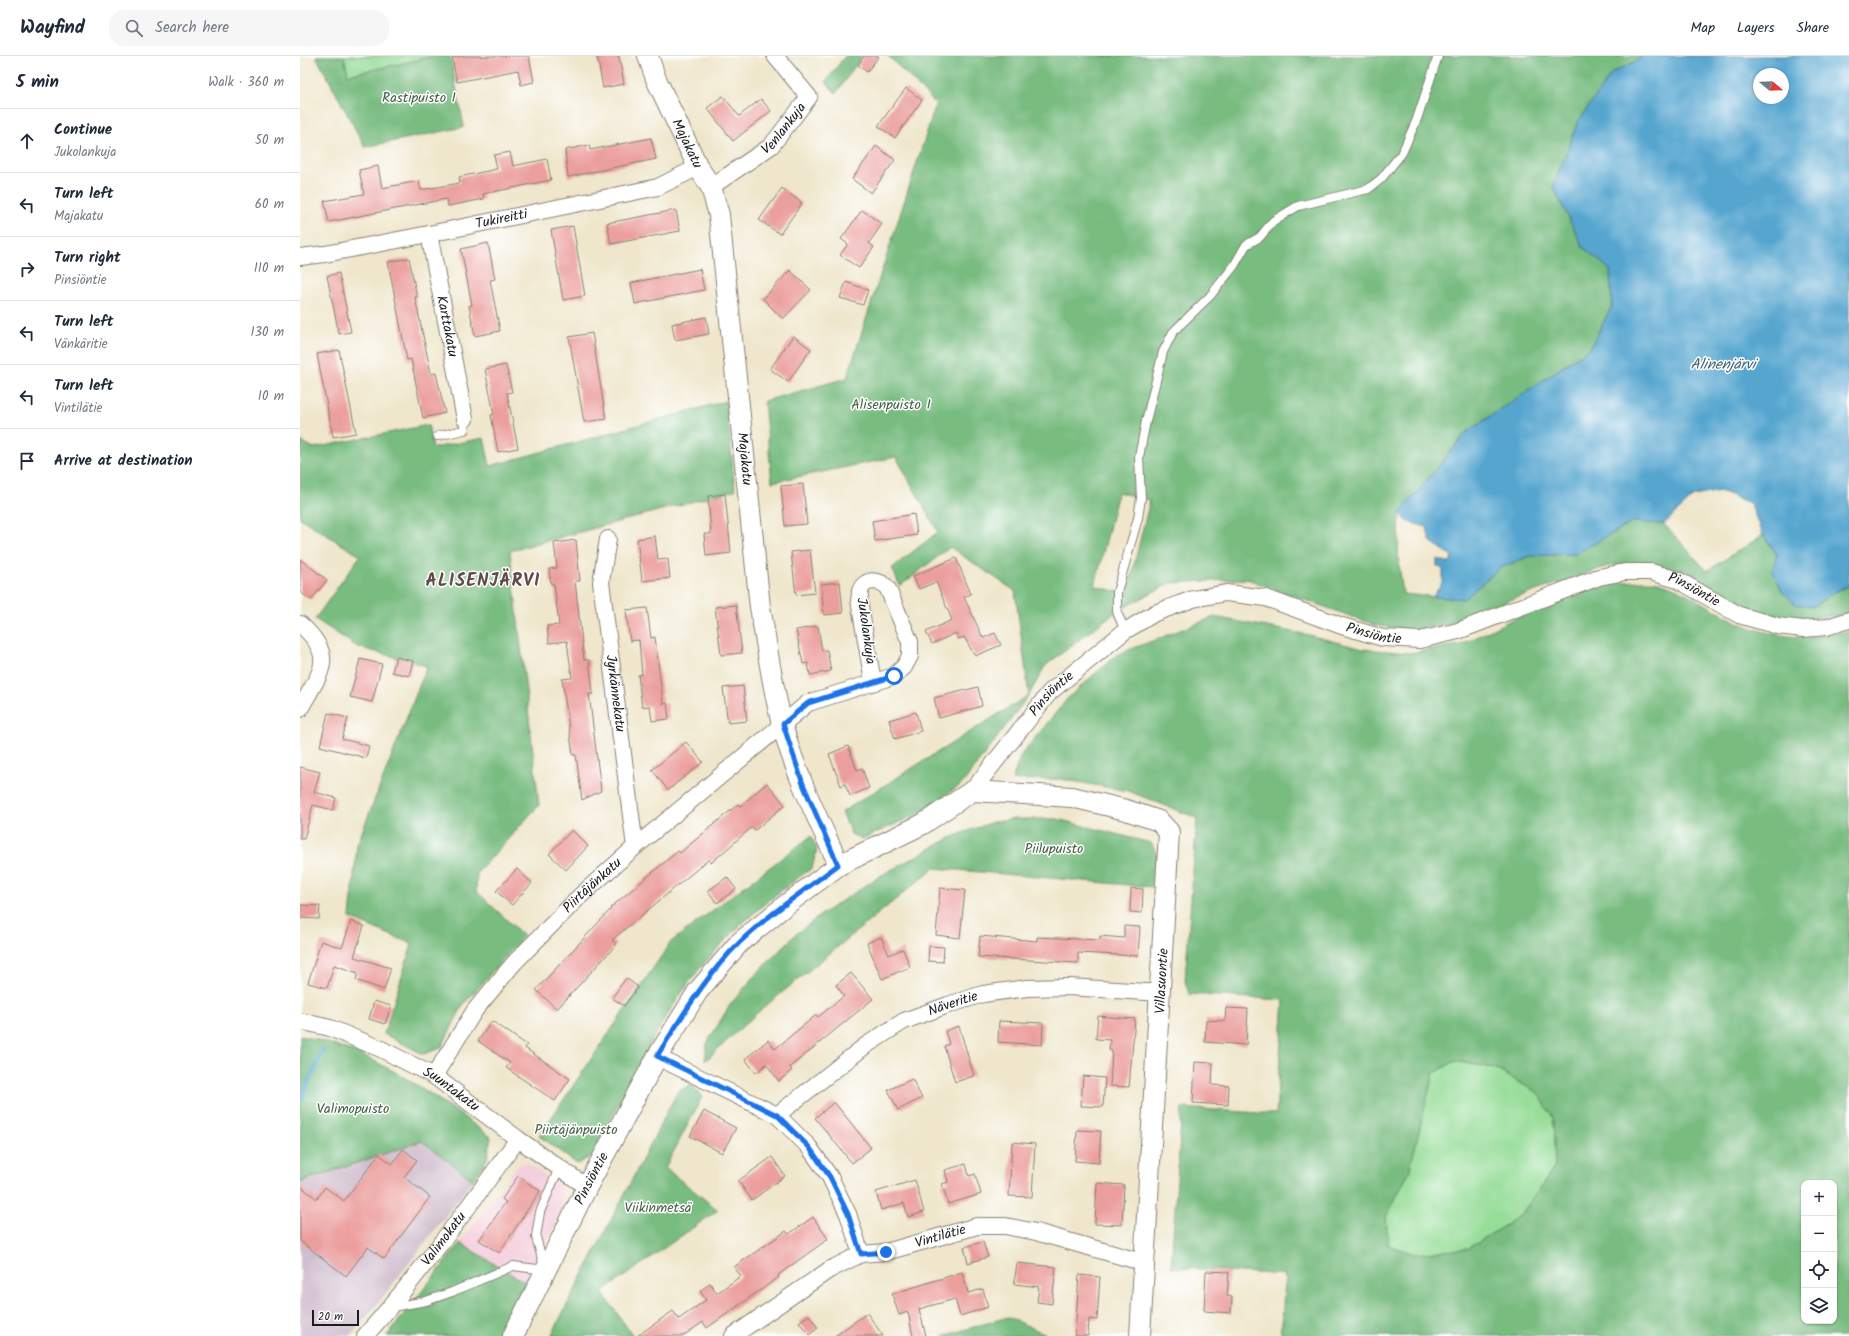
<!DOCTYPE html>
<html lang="en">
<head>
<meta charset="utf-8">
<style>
  body { margin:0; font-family:Kalam,sans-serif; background:#f6f6f7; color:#1f2937 }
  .controls { position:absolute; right:12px; bottom:12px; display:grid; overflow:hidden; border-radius:8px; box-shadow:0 1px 3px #0004 }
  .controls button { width:36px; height:36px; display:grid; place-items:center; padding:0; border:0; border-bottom:1px solid #e0e1e3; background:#fff; color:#1f2937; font:20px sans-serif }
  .compass { position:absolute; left:1453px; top:12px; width:36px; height:36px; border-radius:50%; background:#fff; box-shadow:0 1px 3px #0004; rotate:109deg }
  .scale { position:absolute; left:12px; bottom:10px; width:47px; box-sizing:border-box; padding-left:4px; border:2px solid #1c1c1c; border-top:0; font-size:11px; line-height:14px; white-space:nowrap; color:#1c1c1c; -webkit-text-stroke:3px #fff; paint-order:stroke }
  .stop { position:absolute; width:12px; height:12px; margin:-9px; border:3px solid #1a73e8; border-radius:50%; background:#fff }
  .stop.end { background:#1a73e8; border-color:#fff; box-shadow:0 1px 4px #0008 }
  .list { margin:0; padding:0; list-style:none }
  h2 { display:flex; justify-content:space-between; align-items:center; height:52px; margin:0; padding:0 16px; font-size:17px }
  h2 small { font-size:13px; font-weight:400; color:#747a83 }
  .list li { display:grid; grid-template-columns:26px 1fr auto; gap:12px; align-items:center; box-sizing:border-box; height:64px; padding:0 16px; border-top:1px solid #e0e1e3 }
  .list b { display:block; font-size:15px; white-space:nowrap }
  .list p { margin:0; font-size:13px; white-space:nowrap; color:#747a83 }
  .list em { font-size:13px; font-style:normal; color:#747a83 }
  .icon { flex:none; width:22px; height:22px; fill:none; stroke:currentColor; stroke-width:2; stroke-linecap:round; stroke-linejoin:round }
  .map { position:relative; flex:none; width:1549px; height:1280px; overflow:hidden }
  header { display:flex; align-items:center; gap:24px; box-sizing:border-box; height:56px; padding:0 20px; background:#fff; border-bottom:1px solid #e0e1e3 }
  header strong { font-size:19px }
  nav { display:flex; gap:22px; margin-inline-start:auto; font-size:14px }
  .search { width:280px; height:36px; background:#f6f6f7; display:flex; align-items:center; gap:10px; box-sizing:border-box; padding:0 14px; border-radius:16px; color:#747a83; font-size:15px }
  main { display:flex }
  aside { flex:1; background:#fff }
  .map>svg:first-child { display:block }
  .built { fill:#f4cfdd }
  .industrial { fill:#d0bdcd }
  .green { fill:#96dd98; stroke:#597c5a }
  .forest { fill:#78bc80; stroke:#4a6c4e; fill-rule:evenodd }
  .water { fill:#54a5cf; stroke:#386076; fill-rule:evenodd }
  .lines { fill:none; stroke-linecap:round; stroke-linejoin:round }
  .stream { stroke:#54a5cf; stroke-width:4.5 }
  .building { fill:#eb9f9d }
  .service-casing { stroke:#868174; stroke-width:10 }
  .minor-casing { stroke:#868174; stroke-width:18 }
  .tertiary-casing { stroke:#868174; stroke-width:22 }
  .service { stroke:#fff; stroke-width:8 }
  .minor { stroke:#fff; stroke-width:16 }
  .tertiary { stroke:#fff; stroke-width:20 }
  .route { stroke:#1a73e8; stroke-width:5 }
  .labels { text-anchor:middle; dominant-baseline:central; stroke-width:3; stroke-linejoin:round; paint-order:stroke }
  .park-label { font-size:14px; fill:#476047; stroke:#fff }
  .street-label { font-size:14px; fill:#1c1c1c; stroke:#fff }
  .water-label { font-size:15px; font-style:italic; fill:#386076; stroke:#fff }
  .district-label { font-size:18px; font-weight:bold; letter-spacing:1px; fill:#644a49; stroke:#fff }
</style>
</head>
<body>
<header>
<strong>Wayfind</strong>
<div class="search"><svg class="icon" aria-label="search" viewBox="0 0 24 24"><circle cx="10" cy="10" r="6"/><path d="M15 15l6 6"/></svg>Search here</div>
<nav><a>Map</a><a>Layers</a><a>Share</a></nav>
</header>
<main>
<aside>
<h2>5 min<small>Walk · 360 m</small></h2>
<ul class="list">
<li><svg class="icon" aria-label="ahead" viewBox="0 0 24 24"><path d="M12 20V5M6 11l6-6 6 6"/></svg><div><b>Continue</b><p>Jukolankuja</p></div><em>50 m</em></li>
<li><svg class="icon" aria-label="left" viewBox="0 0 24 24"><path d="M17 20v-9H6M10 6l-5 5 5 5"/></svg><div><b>Turn left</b><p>Majakatu</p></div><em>60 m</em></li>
<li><svg class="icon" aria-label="right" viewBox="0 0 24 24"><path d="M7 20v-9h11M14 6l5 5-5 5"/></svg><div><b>Turn right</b><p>Pinsiöntie</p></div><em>110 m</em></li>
<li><svg class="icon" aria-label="left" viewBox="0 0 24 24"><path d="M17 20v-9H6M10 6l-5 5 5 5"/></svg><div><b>Turn left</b><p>Vänkäritie</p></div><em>130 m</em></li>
<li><svg class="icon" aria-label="left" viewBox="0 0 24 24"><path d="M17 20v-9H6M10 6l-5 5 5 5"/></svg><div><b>Turn left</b><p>Vintilätie</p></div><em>10 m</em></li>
<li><svg class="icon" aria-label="arrive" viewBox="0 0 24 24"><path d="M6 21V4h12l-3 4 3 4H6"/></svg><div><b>Arrive at destination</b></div></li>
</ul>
</aside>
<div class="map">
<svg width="1549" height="1280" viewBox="0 0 1549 1280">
  <rect width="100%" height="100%" fill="#fff"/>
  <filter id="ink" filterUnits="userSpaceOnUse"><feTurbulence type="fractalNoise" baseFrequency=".025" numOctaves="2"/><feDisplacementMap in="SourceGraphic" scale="8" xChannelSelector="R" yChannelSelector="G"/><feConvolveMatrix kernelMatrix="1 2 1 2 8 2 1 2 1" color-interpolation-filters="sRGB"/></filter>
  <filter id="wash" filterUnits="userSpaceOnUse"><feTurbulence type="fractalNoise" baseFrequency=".012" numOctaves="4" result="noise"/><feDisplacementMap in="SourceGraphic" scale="16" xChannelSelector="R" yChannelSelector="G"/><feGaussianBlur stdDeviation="0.9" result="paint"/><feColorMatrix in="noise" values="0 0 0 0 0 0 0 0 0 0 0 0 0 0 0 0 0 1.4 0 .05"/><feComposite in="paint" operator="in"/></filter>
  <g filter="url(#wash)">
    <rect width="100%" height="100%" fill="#efe6cb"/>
    <path class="built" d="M226,1106l35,25 2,23 -37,73 -66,-40 36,-47 20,-29z"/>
    <path class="industrial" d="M122,1085l51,39 -98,127 -25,29h-50v-154z"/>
    <path class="green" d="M44,0h93l-89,19z
      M1155,1005l39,7 44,25 15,25 2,49 -35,49 -53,33 -53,5 -26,-9 -2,-28 23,-45 24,-98z"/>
    <path class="forest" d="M16,0h28l4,19 89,-19h13l14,71 -99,20z
      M545,0h17l-26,37 -10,-11z
      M588,0h753l-1,3 -28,14 -34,49 -25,64 30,61 27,23 2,36 -22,42 -124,85 -66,80 -2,44 5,37 61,5 36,-31 30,-12 45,-2 58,-32 31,2 43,47 56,-36 14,19 -4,16 9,21 14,14 19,1 14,-11 20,-10v27l-7,3 -36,3 -28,-2 -28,-8 -41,-21 -45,-20 -19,-5 -37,4 -101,35 -49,22 -49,7 -34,-5 -128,-46 -77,4 -56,30 -69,53 -16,29 -67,89 -44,30 -56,25 -11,-5 -9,-22 187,-117 -14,-104 -65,-44 -50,39 -8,-18 46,-36 -42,-75 -124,25 -8,-81 83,-23 89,-274zM818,436l32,8 -23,94 -32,-8z
      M426,345l9,89 -225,61 29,254 -62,68 -1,18 48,45 -61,69 -22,43 -18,6 -39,-20 28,-90 -62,-26 7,-73 70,-179 -69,-19 -43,-28 45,-63 -60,-38v-77l14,7 114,-23 5,23 51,-10 6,28z
      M1341,525c7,0 15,0 21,2 30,10 54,30 82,42 38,15 65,14 105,6v705h-568l4,-61 -114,-8 11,-159 94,6 8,-114 -95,-6 -4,-13 12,-163 -69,-27 -67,-12 -49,1 9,-25 47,-57 48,-43 98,-38 95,18 54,14 47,4 53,-9 48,-24 60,-25 38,-12zM1155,1005l39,7 44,25 15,25 2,49 -35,49 -53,33 -53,5 -26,-9 -2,-28 23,-45 24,-98zM1504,1127h30v138h-30z
      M715,763h42l94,24 9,17 -2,24 -5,3 -219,-19 -177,145 -52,48 2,-18 23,-38 28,-33 37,-37 27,-21 58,-38 74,-40 39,-14z
      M511,780l6,13 -5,19c-52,36 -100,79 -136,133 -32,49 -57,103 -84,155l-15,8 -38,-28 132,-194z
      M0,980c74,14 132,58 191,101l-4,22 -14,21 -51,-39 -122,41z
      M392,1029l10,12 -37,71 53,42 -116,82 31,44h-82l127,-245z
      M160,1187l66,40 -26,53h-113z
      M708,1261l42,19h-107z"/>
    <path class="water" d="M1341,0h208v529l-20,10 -14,11 -19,-1 -14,-14 -10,-21 5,-16 -14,-19 -13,-32 -30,-12 -26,5 -30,28 -31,-2 -58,32 -45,2 -30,12 -36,31 -31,-2 10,-16v-12l-6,-3v-7l13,4 2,-7 -22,-15 -3,-14 -19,-5 -8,-9 66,-80 124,-85 22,-42 -2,-36 -27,-23 -30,-60 25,-65 34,-49 28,-14zM1459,18h24v24h-24z"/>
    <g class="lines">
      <path class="stream" d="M0,1045l23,-51"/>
    </g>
    <g id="blocks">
      <path class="building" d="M161,0h68l5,26 -13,3 -3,-15 -61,12 -5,-24z
        M297,0h22l5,28 -21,4z
        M564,0h15l-12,16 -9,-7z
        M606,32l16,12 -27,38 -17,-12z
        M423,40l16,20 22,-17 10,12 -38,30 -26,-33z
        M351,82l5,21 -88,18 -3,-27 24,-5 1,5z
        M576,90l19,14 -24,33 -19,-14z
        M210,96l3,14 34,-7 4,21 -68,14 1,5 -36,7 -2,-7 -117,23 -5,-21 40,-7 -5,-24 19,-4 4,22 37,-7 2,9 39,-7 -1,-6 38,-8 -3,-14z
        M482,132l20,15 -22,31 -21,-14z
        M376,154l4,21 -69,13 -4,-21z
        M562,154l20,14 -13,19 5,4 -15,21 -19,-13 8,-11 -7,-5z
        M273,170l12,70 -22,4 -12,-70z
        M188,187l7,36 -5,1 10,51 -25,5 -6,-30 3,-1 -11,-56z
        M109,202l8,39h-2l16,77 5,-1 9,40 -22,5 -12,-59 -4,1 -19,-98z
        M400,213l4,21 -69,14 -4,-21z
        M490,214l21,20 -28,29 -20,-20z
        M39,217l12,59 -12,2 -12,-58z
        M546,226l22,8 -5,15 -23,-7z
        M406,261l3,17 -34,6 -3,-16z
        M292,277l14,86 -22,3 -15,-85z
        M493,280l18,13 -23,33 -18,-13z
        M39,294l17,83 -23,4 -16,-83z
        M206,309l6,27 -5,1 11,55 -20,4 -7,-37 3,-1 -9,-45z
        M503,428l4,40 -22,2 -4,-40z
        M425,438l6,59 -25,3 -2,-22h7l-3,-38z
        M614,458l3,21 -42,6 -3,-20z
        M355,480l3,24 10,-1 2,19 -28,3 -5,-42z
        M276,484l4,41h-5l9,79h5l4,34h-4l12,97 -19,9 -6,-45h-3l-11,-76 10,-1 -5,-37 -18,2 -2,-17 12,-1 -5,-41h-3l-2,-15 8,-1 -3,-25z
        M510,494l5,43 -19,2 -5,-43z
        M656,502l15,36 -7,3 19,41 12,-5 6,12 -26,11 -11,-19 -5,2 -3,-6 -24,11 -6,-12 26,-12 -16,-38 -17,7 -6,-13z
        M0,503l27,21 -16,20 -11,-8z
        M540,526l3,31 -19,2 -3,-31z
        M436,549l6,48 -21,2 -6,-48z
        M347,552l4,30 4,-1 8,67 4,-1 2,16 -17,2 -2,-15 -8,1 -4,-32 4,-1 -3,-34 -9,1 -4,-31z
        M518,570l4,25 5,-1 4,21 -21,4 -2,-12 -5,1 -7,-34z
        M96,601l17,4 -4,15 -17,-4z
        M60,603l22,5 -10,38 -22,-5z
        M443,630l4,35 -19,2 -5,-35z
        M678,631l4,19 -43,12 -5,-20z
        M616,656l5,19 -26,8 -6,-19z
        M28,657l20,5 -6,21 27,7 -3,12 -46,-12z
        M386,686l17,20 -35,28 -16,-20z
        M548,690l9,24 5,-2 7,20 -19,8 -5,-12 -4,2 -12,-32z
        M0,711l20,5 -6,20 22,6 -3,12 -20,-5 -9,34h-4z
        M467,727l18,22 -30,25 -3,-3 -41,36 -3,-3 -96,80 5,4 -60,65 -21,-19 75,-81 -1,-1 68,-57 2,2 58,-49 2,2z
        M272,774l16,16 -22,24 -17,-16z
        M217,813l15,14 -20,22 -16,-14z
        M427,821l9,12 -19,14 -9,-12z
        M640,832l25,2 -5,48 -24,-3z
        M831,832l12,1 -1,24 -12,-1z
        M0,849l20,1 -1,13 -19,-1z
        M51,865l13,5 -10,31 37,11 -7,22 -28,-10 2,-7 -24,-8 -7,23 -19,-5 13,-42 21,7z
        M824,870l16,1 -2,29 -60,-3v10l-100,-6 2,-21 57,5v-4l63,3v-4l24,2z
        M581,881l8,18 14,-6 7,18 -28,12 -15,-36z
        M629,890l15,1 -1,15 -15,-1z
        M551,917l22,26 -83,68 2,3 -13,11 -13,-17 -10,9 -11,-14 23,-19 7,9 41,-34 2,2 26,-21 -8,-11z
        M326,922l12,9 -14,19 -12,-8z
        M74,945l17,5 -6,18 -16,-5z
        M926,952l22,1 -2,36 -41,-3 1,-22 19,1z
        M798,960l37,3 -6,68 -19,-1 2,-35 -3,-1 1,-10 -14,-1z
        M192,965l35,24 -2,3 45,31 -15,22 -49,-33 4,-5 -32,-22z
        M699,965l44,2 -1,22 -44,-3z
        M659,970l15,50 -19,6 -11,-36 5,-2 -4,-13z
        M895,1006l18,1 -1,22 17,1 -1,19 -35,-2z
        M783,1020l22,2 -2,29 -22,-1z
        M612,1023l10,19 -24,12 -10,-20z
        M534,1046l37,46 -19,15 -37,-45z
        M404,1055l32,17 -14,25 -32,-17z
        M777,1074l24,1 -2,32 -24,-2z
        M712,1086l23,2 -3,53 -23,-1z
        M103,1093l14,11 -13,17 26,20 -46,62 -16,-12 -22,29 -46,-35v-55l17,13 8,-12 19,14 35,-47 13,10z
        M472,1101l13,19 -33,24 -14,-19z
        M666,1108l3,12 6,-2 6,20 -33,10 -6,-20 6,-2 -3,-12z
        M218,1120l22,15 -41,62 -20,-13 27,-38 -4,-3z
        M615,1124l9,32 -16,5 -4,-14 -23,7 -5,-18z
        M797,1127l27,2 -2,40 -27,-1z
        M513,1161l15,22 -50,36 1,2 -72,51 -4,-6 -20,14h-46l36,-25 6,8 27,-19 -6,-9 10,-8 7,10 24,-17 -7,-9 52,-36 3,3z
        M683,1186l5,15 -20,6 -4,-16z
        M717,1207l39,4 -4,37 -15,-2 2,-15 -25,-3z
        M906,1215l23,1 -2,24 5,1 -1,16 -27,-2z
        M662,1216l6,21 15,-4 5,18 -28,9 -5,-17 -36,10 7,27h-13l-5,-24 -9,3 -7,-21z
        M779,1219l21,2 -3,43 -8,-1 -1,17h-13z
        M567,1257l16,23h-48z
        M509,1259l9,13 -9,7 -10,-13z"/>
    </g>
  </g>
  <g filter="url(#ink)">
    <use href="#blocks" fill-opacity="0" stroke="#868174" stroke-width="1"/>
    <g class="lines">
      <g class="service-casing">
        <path id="service" d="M138,380l26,-6 1,-11
          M825,575l-8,-19v-20l21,-74 3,-20 -2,-41 7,-36 17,-69 10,-20 37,-36 24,-30 12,-21 14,-8 13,-16 25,-15 70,-17 13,-10 21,-26 15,-34 21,-63
          M92,1251l34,-6 26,-9 61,-26 32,4 -9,-33 4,-25 19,-44"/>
      </g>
      <g class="minor-casing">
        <g id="minor">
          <path id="s1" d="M411,131l60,-41 38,-49 -34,-41"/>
          <path id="s2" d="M129,178l36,185"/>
          <path id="s3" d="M0,201l25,-3 104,-20 229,-47 40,-20"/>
          <path id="s4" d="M308,483l-7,43 34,265"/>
          <path d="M0,568c38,34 20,48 0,85"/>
          <path id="s5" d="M672,735l78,-99 75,-61 30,-18 38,-14 33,-6 40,5 76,28 41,12 37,2 38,-9 141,-54 26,-5h26l27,8 61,35 39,11 25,3 24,-2 22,-7"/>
          <path id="s6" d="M0,965l30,7 51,21 53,27 84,63 69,48"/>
          <path d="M357,1001l120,58 32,32 21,30 18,37 13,40"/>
          <path id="s7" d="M134,1020l41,-66 39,-47 66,-67 55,-49 173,-144 86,-27 10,-9 6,-11v-14l-22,-53c-6,-9 -23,-12 -28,2 0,3 0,6 -1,9l14,82"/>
          <path id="s8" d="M477,1059l88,-69 39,-25 44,-16 35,-11 44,-6 42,-1 92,6"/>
          <path id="s9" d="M65,1280c55,-62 104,-130 153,-197"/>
          <path id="s10" d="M433,1280l96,-66 32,-16 25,-2 91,-26h28l31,6 109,31"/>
        </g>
      </g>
      <g class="tertiary-casing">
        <g id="tertiary">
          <path id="s11" d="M348,0l8,23 42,88 13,20 8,28 41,392c7,39 12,78 22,117 13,49 36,95 57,141"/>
          <path id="s12" d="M213,1280l74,-149 70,-130 41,-66 41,-48 48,-39 52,-39 84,-41 49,-33 100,6 54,13 33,11 10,11 -29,504"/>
        </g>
      </g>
      <use href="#service" class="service"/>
      <use href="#minor" class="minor"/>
      <use href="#tertiary" class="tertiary"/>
    </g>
  </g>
  <g class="lines" filter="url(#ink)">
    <path class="route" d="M586,1196l-25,2 -13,-40 -18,-37 -21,-30 -32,-32 -120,-59c25,-39 49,-81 82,-113 30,-29 66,-53 99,-78l-35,-81 -20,-60 25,-21 86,-27"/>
  </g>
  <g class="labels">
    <g class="park-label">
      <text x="119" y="42">Rastipuisto I</text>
      <text x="591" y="349">Alisenpuisto I</text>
      <text x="754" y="793">Piilupuisto</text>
      <text x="53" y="1053">Valimopuisto</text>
      <text x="276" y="1074">Piirtäjänpuisto</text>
      <text x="358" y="1152">Viikinmetsä</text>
    </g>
    <g class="street-label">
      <text stroke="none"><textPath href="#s1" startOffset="94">Venlankuja</textPath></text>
      <text stroke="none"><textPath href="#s11" startOffset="96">Majakatu</textPath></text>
      <text stroke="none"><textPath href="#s3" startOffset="205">Tukireitti</textPath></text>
      <text stroke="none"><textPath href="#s2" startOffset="94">Karttakatu</textPath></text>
      <text stroke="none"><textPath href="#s11" startOffset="420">Majakatu</textPath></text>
      <text stroke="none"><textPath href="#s5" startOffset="822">Pinsiöntie</textPath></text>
      <text transform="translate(566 575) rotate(82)">Jukolankuja</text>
      <text stroke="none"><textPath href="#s5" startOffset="486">Pinsiöntie</textPath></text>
      <text stroke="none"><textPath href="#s4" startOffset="156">Jyrkännekatu</textPath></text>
      <text stroke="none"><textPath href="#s5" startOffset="126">Pinsiöntie</textPath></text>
      <text stroke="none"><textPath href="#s7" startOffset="249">Piirtäjänkatu</textPath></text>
      <text transform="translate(862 925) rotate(-87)">Villasuontie</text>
      <text stroke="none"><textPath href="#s8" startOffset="210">Näveritie</textPath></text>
      <text stroke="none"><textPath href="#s6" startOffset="167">Suuntakatu</textPath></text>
      <text stroke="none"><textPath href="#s12" startOffset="176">Pinsiöntie</textPath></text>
      <text stroke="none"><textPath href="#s10" startOffset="234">Vintilätie</textPath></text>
      <text stroke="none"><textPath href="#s9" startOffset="125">Valimokatu</textPath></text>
    </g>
    <g class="water-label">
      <text x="1423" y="309">Alinenjärvi</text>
    </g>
    <g class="district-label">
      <text x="183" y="525">ALISENJÄRVI</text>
    </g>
  </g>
</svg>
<div class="controls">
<button>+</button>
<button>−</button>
<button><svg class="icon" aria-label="locate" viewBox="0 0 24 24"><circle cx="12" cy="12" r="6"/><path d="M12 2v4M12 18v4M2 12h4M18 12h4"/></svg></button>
<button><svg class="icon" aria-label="layers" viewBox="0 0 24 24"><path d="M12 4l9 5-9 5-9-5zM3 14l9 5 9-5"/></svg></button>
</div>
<svg class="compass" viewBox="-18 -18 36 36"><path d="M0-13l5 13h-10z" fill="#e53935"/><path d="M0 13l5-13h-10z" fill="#747a83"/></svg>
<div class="scale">20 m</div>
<div class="stop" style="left:594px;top:620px"></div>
<div class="stop end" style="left:586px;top:1196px"></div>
</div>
</main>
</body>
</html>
